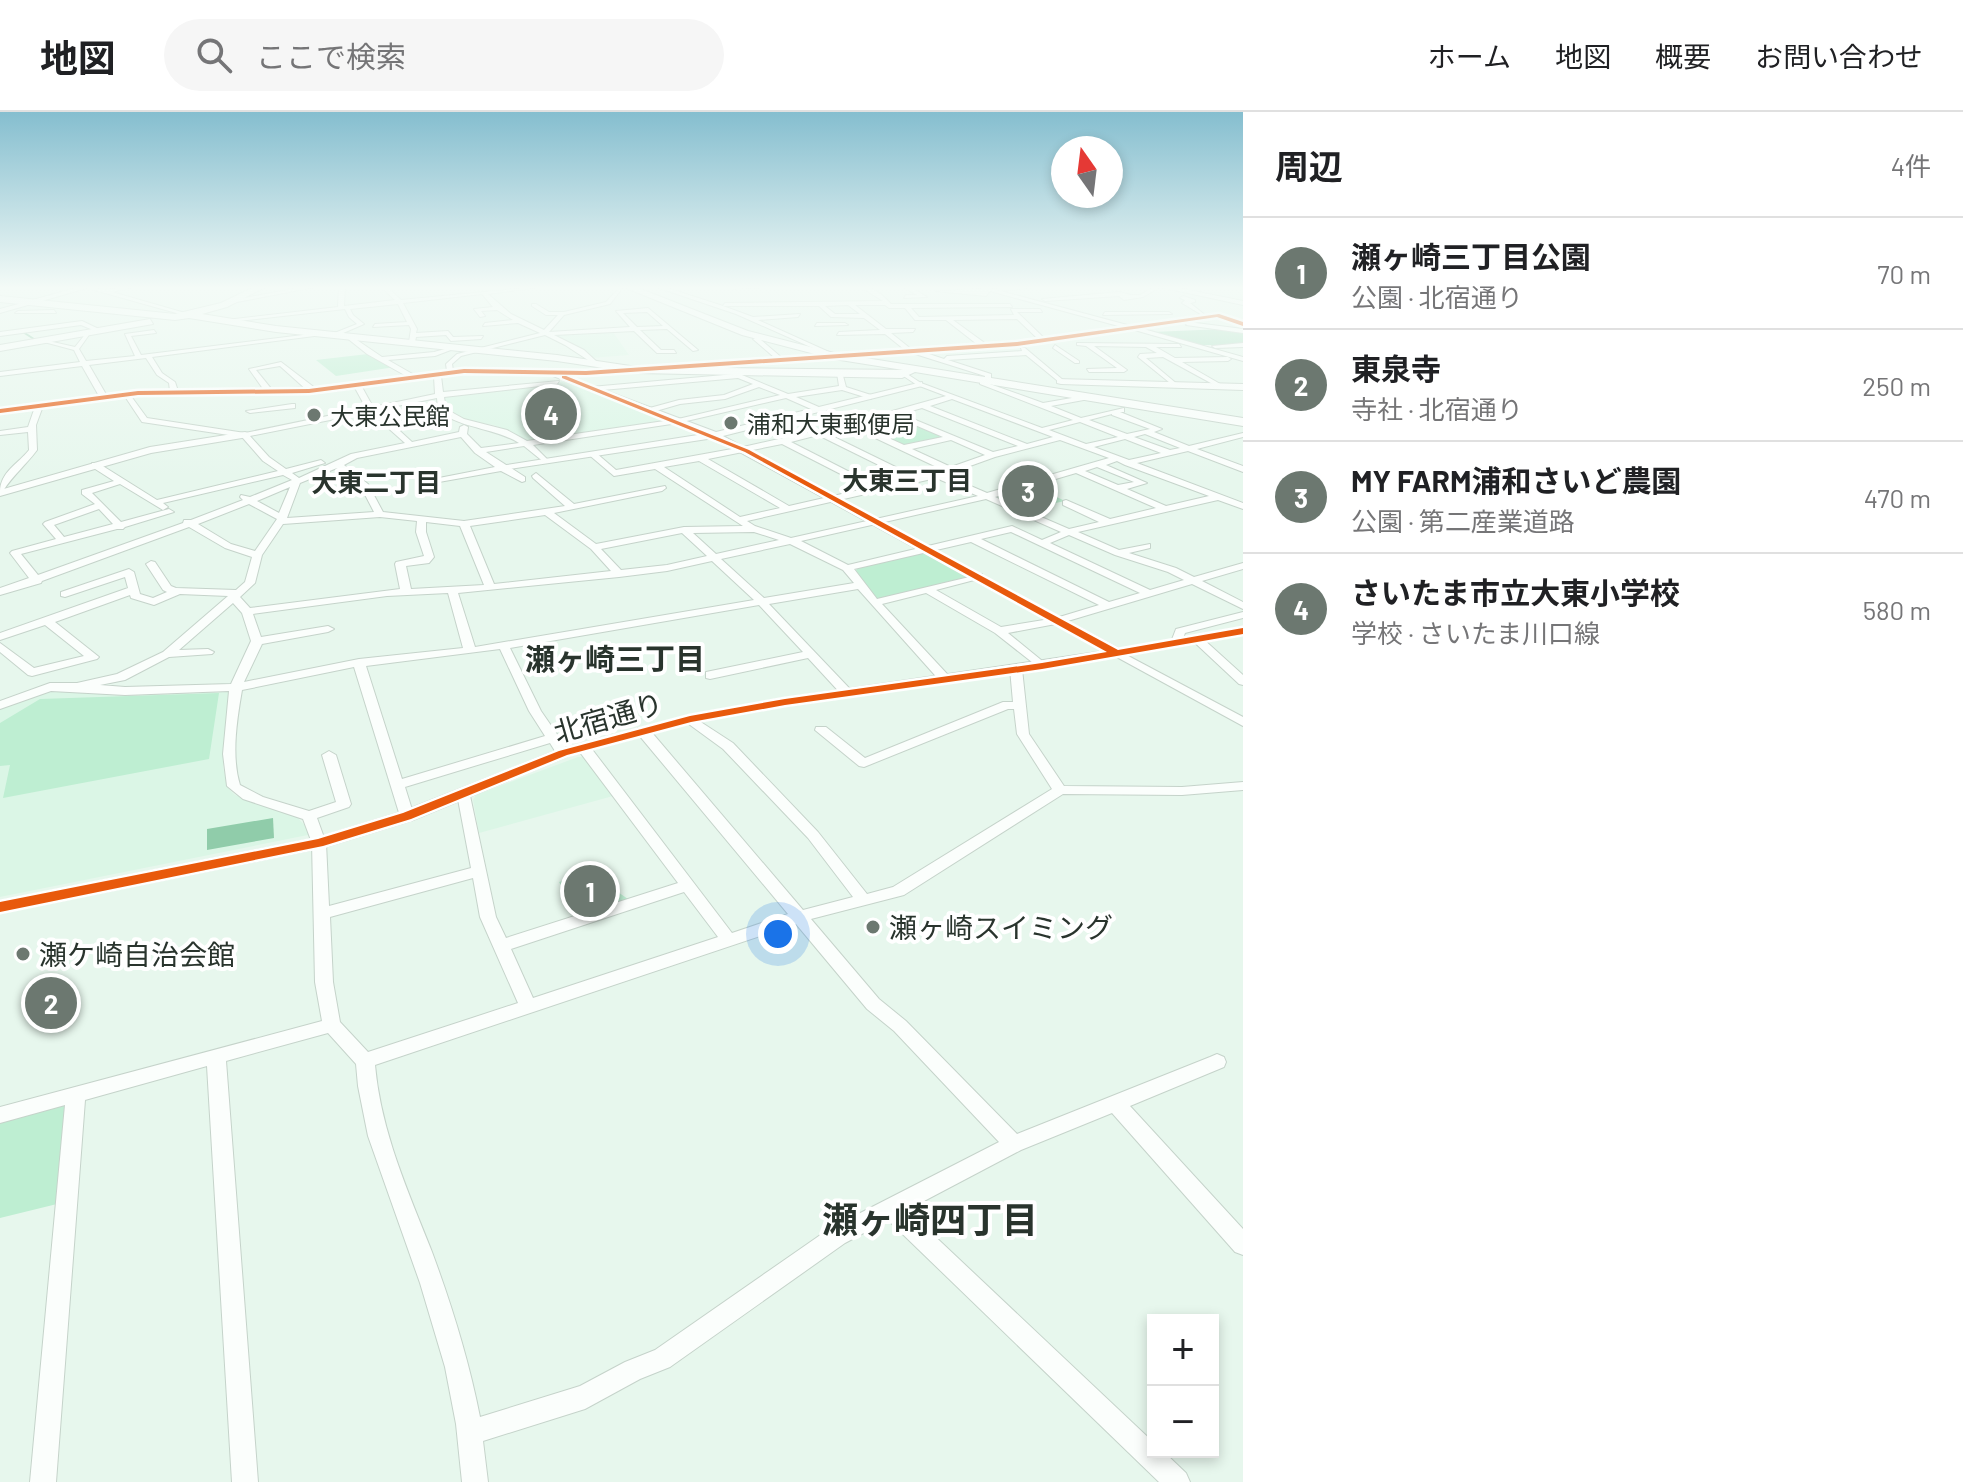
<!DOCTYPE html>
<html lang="ja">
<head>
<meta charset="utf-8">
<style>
  body { margin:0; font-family:Barlow,"Noto Sans JP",sans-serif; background:#f6f6f6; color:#202124 }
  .controls { position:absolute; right:24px; bottom:24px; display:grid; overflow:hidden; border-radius:0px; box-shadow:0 4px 12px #0003 }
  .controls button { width:72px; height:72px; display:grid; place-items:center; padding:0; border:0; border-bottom:2px solid #e0e0e0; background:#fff; color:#202124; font:40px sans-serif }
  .compass { position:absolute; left:1051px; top:24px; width:72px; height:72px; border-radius:50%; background:#fff; box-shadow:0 4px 12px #0003; rotate:346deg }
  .you { position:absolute; left:778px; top:822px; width:28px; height:28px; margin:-20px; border:6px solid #fff; border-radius:50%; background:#1a73e8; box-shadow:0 0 0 12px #1a73e833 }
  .badge { display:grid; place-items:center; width:52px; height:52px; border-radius:50%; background:#6c7870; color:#fff; font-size:26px; font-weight:700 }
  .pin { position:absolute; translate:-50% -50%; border:4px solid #fff; box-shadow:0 2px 8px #0006 }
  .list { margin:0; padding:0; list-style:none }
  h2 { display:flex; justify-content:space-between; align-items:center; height:104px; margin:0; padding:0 32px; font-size:34px }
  h2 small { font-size:26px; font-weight:400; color:#757577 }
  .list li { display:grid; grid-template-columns:52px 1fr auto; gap:24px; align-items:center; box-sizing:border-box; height:112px; padding:0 32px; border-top:2px solid #e0e0e0 }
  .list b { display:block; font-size:30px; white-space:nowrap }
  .list p { margin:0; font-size:26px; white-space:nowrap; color:#757577 }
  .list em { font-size:26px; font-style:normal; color:#757577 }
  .icon { flex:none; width:44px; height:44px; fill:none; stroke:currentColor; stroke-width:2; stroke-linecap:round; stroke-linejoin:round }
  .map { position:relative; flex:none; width:1243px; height:1370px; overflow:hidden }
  header { display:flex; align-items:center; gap:48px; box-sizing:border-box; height:112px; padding:0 40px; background:#fff; border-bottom:2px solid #e0e0e0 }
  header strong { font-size:38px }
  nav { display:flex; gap:44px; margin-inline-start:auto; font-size:28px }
  .search { width:560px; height:72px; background:#f6f6f6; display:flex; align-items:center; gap:20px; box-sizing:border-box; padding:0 28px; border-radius:44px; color:#757577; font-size:30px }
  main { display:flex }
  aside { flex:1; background:#fff }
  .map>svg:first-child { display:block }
  .built { fill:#dbf6e6 }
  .green { fill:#beeed2 }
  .forest { fill:#acdfc2 }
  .water { fill:#90ccaa }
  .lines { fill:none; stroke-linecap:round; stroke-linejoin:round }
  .stream { stroke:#90ccaa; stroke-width:2 }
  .minor-casing { stroke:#c5d3ca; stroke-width:2 }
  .tertiary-casing { stroke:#c5d3ca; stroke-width:2 }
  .primary-casing { stroke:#c5d3ca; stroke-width:2 }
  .minor { fill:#fbfefc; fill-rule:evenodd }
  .tertiary { fill:#fbfefc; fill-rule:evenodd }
  .primary { fill:#fbfefc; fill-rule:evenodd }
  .cycleway-casing { stroke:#fff; stroke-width:5 }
  .cycleway { fill:#e8590c; fill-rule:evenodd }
  .poi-dot { fill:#6c7870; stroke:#fff; stroke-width:3 }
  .labels { text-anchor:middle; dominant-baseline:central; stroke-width:8; stroke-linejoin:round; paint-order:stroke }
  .far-poi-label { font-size:24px; fill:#29342d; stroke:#fff; text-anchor:start }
  .far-neighbourhood-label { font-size:26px; font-weight:bold; fill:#29342d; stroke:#fff }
  .street-label { font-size:28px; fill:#29342d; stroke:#fff }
  .poi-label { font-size:28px; fill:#29342d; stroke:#fff; text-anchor:start }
  .neighbourhood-label { font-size:30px; font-weight:bold; fill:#29342d; stroke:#fff }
  .near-neighbourhood-label { font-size:36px; font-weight:bold; fill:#29342d; stroke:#fff }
</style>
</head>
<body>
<header>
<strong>地図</strong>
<div class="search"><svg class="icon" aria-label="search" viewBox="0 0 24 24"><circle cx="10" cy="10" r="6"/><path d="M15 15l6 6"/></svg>ここで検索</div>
<nav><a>ホーム</a><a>地図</a><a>概要</a><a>お問い合わせ</a></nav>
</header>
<main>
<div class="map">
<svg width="1243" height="1370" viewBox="0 0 1243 1370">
  <rect width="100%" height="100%" fill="#e7f7ed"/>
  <path class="built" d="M613,220l16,23 -38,3 -35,-23z
    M565,269l106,40 -139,21 -38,-17 -32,-5 -14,-9 -6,-16z
    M230,578l-7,77 4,20 8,8 63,23 10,11v6l-308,62v-189l43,-17z
    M578,645h9l26,39 -134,37 -6,-33 3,-5z"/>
  <path class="green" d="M368,242l27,13 -59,9 -20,-16z
    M891,303l5,1 48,21 -40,9 -46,-21z
    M1030,372l35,17 -38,8 -31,-12z
    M920,441l8,1 42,22 -89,23 -7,-1 -18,-27 1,-3z
    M219,581l-10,66 -206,39 7,-33 -10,1v-43l40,-24z
    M589,760l39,27 -50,16 -19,-33z
    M62,990l4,3 -9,99 -57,14v-99z"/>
  <path class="forest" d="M1224,217l19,2v14h-43l-48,-13z"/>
  <path class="water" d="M273,706l1,20 -67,12v-21z"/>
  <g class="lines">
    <path class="stream" d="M23,220l14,9"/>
    <g class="minor-casing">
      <path id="minor" d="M83,174l22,4 33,-4 -26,6 80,23 -5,1 -100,-28 -87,25v-4z
        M308,174h12l-88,17 -3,-2z
        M339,174h6l-1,20 51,-6 -15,-14h6l15,14 146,-14 -59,8 23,20 33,16 14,-15h-12l-14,-9v-2h4l13,8h15l42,-10 13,-14 -3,-2h8l-14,18 -46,11 -15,17 81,-5 -14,-16 32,-3 50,42 -5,1 -26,-22 -27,1 21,20h13l2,3h-19l-23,-22 -80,4 30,15 12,11 -2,3 -29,-19 -20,-10 -84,21 -9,8 1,6 133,1 189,-13 -22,-19 8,-3 3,2 -3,2 21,18 123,-8 -20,-16 -48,1 2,-3 41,-2 -16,-12 -33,-1 -12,-11h-96l30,11 47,-3 -2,3 -40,3 71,32 -5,1 -88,-39 -83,-28h8l62,20 2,-3 158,-2 -24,-15c13,0 24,9 32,18h119l2,3 -101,1 8,9 95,-2 -3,-6h29l2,3h-25l27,26 78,-11 -132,-36 -4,5 -50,-5 46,-2 -9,-3h9l149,40 71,-11 -20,-12 3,-3 -5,-2 3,-2 12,4v2l-5,1 15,12 12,-2 26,9v4l-26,-9 -77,11 103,29v4l-112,-32 -114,17 -94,6 21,7 3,-3 75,-5 -1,-3h4l38,32v2h-4l-33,-27 -78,5 43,14v5l-4,4 56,20 46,-8v4l-38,7 30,12 43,-10v4h-4l42,17 -8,3 35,14 54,-13v4l-46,12 46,17v6l-55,-21 -51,12 106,40v6l-25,-9 -140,32 41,18 31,-6v4l-21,5 47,15 18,9 49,-14v6l-41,12 41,21v7l-51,-25 -131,39 -53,10 38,31v4l-4,2 -47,-37 -69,-40 -44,11 67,72 2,3 -2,3h-8l-83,-93 -89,15 82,86 2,3 -6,4 -4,-1 -35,-38 -98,21 -4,-1v-6l97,-20 -44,-47 -249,43 31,63 29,42 -7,4 -5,-1 -8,-13 -145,44 9,29 -7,5 -7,-5 -46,-149 -112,23c-5,29 -11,66 -2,95l23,12 46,14 27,-9 -14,-47 7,-4 7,4 15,49 -2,3 -32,11 9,25 3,63 142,-38 -14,-74 7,-4 5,1 27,126 10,21 172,-55 -102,-136 7,-4 5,1 144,189 56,-19 -150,-180 -1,-3 1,-3h10l155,182 50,-13 -45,-59 -85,-89 -37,-27 -2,-3 2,-3 4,-1 43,28 85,89 49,62 26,-7 159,-98 -35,-55 -3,-25h-6l-144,58 -5,-1 -44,-36 1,-3h10l39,31 138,-56h10l-3,-33 2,-3 4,-1 6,4 7,65 35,52 118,1 61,-5v8l-61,5 -119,-1 -159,101 -93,24 68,80 27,22 111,113 193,-77 7,-3 7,3 2,5 -2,5 -94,39 113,123v26l-8,-3 -123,-139 -91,37 -114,60 246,232v10h11l22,21 4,9h-31l-271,-262 -43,23 -175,124 -30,12 -55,30 -102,32 5,41h-26l-6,-58 -11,-57 -25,-84 -52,-147 -10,-50 -2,-22 -28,-31 -102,28 32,421h-26l-25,-416 -122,34 -29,382h-26l35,-377 -65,18v-16l322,-86 -7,-39 -3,-139 -9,-24 -60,-20 -16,-13 -4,-32 6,-63 -104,4 -74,-4 -51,18v-8l50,-18h27l40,-9 46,-22 65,-56 -48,-2 -26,11 -23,-7 -1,-3 -75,27 44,35 -2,2 -65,17 -4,-1 -28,-23v-9l34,25 50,-12 -39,-31 -45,15v-7l128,-45 -3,-11 -60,20 -4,-1v-4l68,-23 5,3 6,22 13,4 14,-6 -4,-2 -17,-26 5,-3 4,1 16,24 5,2 60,2 9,-8 7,-25 -27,-9 -36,-21 -147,54 -1,2 -41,12v-7l29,-10 -19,-25 2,-2 44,-12 -13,-15 2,-2 50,-18 -13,-10v-4l32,-9 -22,-14v-4h6l59,37 121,-29 -15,-10 -21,-24 -100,-15 -20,-30h6l19,26 98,15 121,-25 -11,-20 -21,3 -4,-2 78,-12 -41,-23 -20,-16v-2h4l31,21 52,-5 22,-6v2l-21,8 -47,4 28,16 31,-5 -1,-7 11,-10 83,-21 -22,-10 -35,3 2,-3 28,-3 -16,-10 -16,1 4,5 -5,1 -6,-8 19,-2 -11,-13 -79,9 14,26 -1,4 32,-2 5,6 30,-1 -2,3 -30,2 -5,-6 -30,2 -1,5 -3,2 -3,-2 2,-13 -2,-4 -36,2 2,-3 32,-2 -9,-18 -48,5 3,6 11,9 -30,13 -2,-3 25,-10 -8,-7 -4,-8 -124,14 -3,-2 120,-14zM848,193l12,9h-25l-10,-8zM855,193h30l4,3h16l10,12h31l32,25 -67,4 -20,-16 22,-1 2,-3h-29zM647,200l16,14 -26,1 -14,-14zM1017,207l21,20 -52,5 -33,-24zM912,241l73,23v4l-5,2v2l93,36 -31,8 -121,-45 -17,-11 -2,3 15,10 29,11 -93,26 -57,-25 46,-7 29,9v-4l-25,-8 -4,-15 -5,1 2,13 -51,8 -46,-19 -5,-7 -3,2 1,4 -144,13 -4,2 4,2 147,-13 15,6 -29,11 -45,5 -33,9 -1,2 4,2 31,-9 45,-5 34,-12 21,8 -102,24 -151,22 -20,-11 -43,-11 -18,-10 -2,-12 113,-13 2,-3 -116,11 -2,-16 23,-3 122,2zM434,265l1,17 -62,13 -11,-20zM437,286l1,12c22,19 55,17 81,33l-38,5 -14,-14 1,-7 -4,-2 -4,2 -1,5 -47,10 -35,-32zM786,286l59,26 -102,23 -127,23 -21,-18 -7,2 26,22 41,-7 88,57 -59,1 -88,17 -42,-31 108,-22 4,-3 -1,-2 -91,18 -38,-31 -4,3 1,2 32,28 -101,15 -81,-9 -15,-28 -24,-19 13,-7 104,-21 14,16 20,14 -56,11v4l62,-11 21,11 3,-1v-4l-39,-25 38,-6 21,17 4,-2 -16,-16 145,-22zM952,287l101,38 -26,7 -97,-38zM922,296l96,38 -25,6 -92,-38zM370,300l35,31 -54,11 -52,24 -7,-5 33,-10 -4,-3 -35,9 -17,-12 -19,-21zM1112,302v1l38,14 -23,5 -38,-14zM894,304l49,21 -39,8 -44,-20zM1080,310l38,15 -32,7 -37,-14zM852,315l91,43 -27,7 -90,-44zM1145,322l35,14 -10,2 -36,-13zM818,323l89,44 -30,7 -86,-44zM1125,327l36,14 -32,7 -35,-13zM951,328l34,15 -34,12 -39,-18zM1060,328l49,18 -122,35 -42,-18 50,-18zM782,332l86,44 -79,18 -81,-47zM699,349l81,47 -40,9 -76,-50zM1117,349l8,4 84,31 -43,10 -39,-17 20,-6 -41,-18zM1097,355l37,15 -16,3 -33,-14zM337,356l24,19 13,25 -87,6 13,-35zM1076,361l80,35 -46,11 -44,-19 -3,1v4l36,17 -30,7 -74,-32zM283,363l9,5 -42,17 -9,-2 -1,2 3,3 -52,20h-7l-1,3 -145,52 -17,-21 96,-25h6l2,-2 49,-15 -5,-3 -48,13 -29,-29 28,-9 43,26 5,-3 -5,-4zM936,366l42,18 -187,42 -36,-12 -8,-5zM290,375l-11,26 -22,-12zM986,387l75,33 -19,8 -30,-14 -164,39 -47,-24zM249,392l28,15 -22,32 -24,-7 -33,-20zM99,397l14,15 -49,13 -10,-12zM545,403l46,34 20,22 -117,13 -24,-58zM380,405l37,4 -1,11 8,24 -28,6 -1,2 5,25 -150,19 -10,-11 15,-14 7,-28 21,-31zM426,410l34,4 24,59 -73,4 -5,-23 23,-3 5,-6 -8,-25zM754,420l25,8 -63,14 -23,-21zM1011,420l129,61 -31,9 -128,-63zM682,421l25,23 -40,9 -46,5 -20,-21zM1069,423l46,20 53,17 16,8 -34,10 -100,-47zM971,430l128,63 -43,13 -55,9 -65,-37 46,-12v-4l-105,25 -23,-30zM790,432l53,26 11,13 -90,15 -43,-39zM712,449l42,39 -279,47 -17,-54 161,-16 48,-6zM448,481l15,55 -104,11 -115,23 18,-38 66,-12 6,-3 -6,-3 -67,11 -8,-23 134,-18zM233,491l9,10 9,28 -20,43 -106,3 -25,-2 25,-5 44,-23 43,-3 2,-2 -6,-3 -29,1zM500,537l29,62 16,25 -143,43 -36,-113zM473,766l7,39 38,86 -150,49 -28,-30 -7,-40 -3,-65zM684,780l34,45 -185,61 -22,-49zM796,812l71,85 27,22 105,111 -170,87 -174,121 -30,12 -45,24 -100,31c-11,-56 -28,-111 -48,-165 -24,-61 -51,-120 -57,-187z
        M731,174h53l-51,3z
        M901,174h7l19,11 -23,1 2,-3h11z
        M1019,174h24l-43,5 -3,-2z
        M1155,174h14l74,15v4l-83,-18 -17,10 -19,3 -5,-4 -74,5 -3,-2 77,-7 12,3h9z
        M54,198l2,3h-41l3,-2z
        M1105,200h64l3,2 -69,1z
        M82,209l21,10 -5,1 -17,-7 -81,11v-4z
        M1188,210l55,7v4l-57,-8z
        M817,211h28l3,2 -33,1z
        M154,218l2,3 -25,3 10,19 186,-23 3,2 -178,23 10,16 13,9 3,9 -4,2 -4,-2 -1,-8 -12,-8 -11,-17 -57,7 18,31 -4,2 -4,-2 -17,-30 -82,10v-4l80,-10 -6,-12 -30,-8v-2l31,7 12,-15h4l-12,17 7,12 49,-5 -10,-22z
        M1077,231l102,1 2,3h-25l19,11 53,-1 3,2 -3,2 -46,1 40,23 -2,3 -57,-31 -17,1 31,26 -2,3 -37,-30 2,-3 17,-1 -11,-6 -52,-1 33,24 -3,2h-35l-2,-3 30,-1 -31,-22 -9,-1z
        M1243,231v4l-28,1 -3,-2z
        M1055,233l24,16v2h-4l-22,-15z
        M281,250l34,26v4h-6l-29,-26 -24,4 17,21 -7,2 -17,-24z
        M36,292l7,2 -7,19 1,25c-11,15 -24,25 -34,41l-3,1c0,-20 18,-28 29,-42l-1,-18 -28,3v-4l28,-4z
        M292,292h3v4l-45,5 -4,-2z
        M1243,500v6l-58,15 -4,11h-8l-2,-2 5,-13z
        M1197,524l4,1 42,38v10l-4,-1 -46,-43v-4z
        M1117,538l126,67v9l-130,-71 -2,-2z"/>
    </g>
    <g class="tertiary-casing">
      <path id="tertiary" d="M556,260l160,60 206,-50v4l-199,50 396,213 124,-22v8l-201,35 -257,36 -94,17 -123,33 -155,64 -88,27 -325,66v-12l317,-63 84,-26 157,-62 132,-35 95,-17 319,-47 -390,-213 -217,33v-4l3,-1 204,-32 -151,-58z
        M334,275l3,4 -199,4 -138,19v-6l138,-17z
        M245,320l3,1v4l-97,16 -151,43v-6l150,-43z"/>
    </g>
    <g class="primary-casing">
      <path id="primary" d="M256,174h11l-40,21 -25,7 74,12 281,29 80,12 266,3 -69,-11 -92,-24 -121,-49h12l115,45 86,22 409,65v8l-328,-54 -13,6 -265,-5 -80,-12 -281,-29 -87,-14 -14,2 -175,-18v-6l175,18 46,-11z
        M150,207l3,5 -153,27v-6z
        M1057,267l186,5v6l-182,-6 -4,-1z"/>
    </g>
    <use href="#minor" class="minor"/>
    <use href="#tertiary" class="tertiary"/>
    <use href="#primary" class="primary"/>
    <g class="cycleway-casing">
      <path id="cycleway" d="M1219,202l24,8v4l-26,-9 -200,29 -431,29 -122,-2 -155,20 -171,2 -138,18v-4l138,-18 171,-2 155,-20 122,2 431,-29z
        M562,264h4l183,74 369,200 125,-22v6l-201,35 -257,36 -94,17 -124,33 -156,64 -88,27 -323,66v-10l318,-63 85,-26 156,-62 131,-35 95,-17 257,-36 65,-11 -362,-200 -183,-74z"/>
    </g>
    <use href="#cycleway" class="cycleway"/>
  </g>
  <linearGradient id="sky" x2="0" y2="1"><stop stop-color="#85becf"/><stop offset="0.48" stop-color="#f4fbf7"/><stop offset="1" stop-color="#f4fbf7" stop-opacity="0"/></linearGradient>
  <rect width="1243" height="366" fill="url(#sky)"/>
  <g class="poi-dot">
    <circle cx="314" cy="303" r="8"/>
    <circle cx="731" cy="311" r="8"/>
    <circle cx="873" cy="815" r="8"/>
    <circle cx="23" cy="842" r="8"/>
  </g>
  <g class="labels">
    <g class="far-poi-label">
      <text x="330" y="303">大東公民館</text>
      <text x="747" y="311">浦和大東郵便局</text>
    </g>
    <g class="far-neighbourhood-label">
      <text x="907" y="367">大東三丁目</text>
      <text x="376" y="369">大東二丁目</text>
    </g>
    <g class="street-label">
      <text transform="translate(608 605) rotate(-16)">北宿通り</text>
    </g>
    <g class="poi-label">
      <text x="889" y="815">瀬ヶ崎スイミング</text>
      <text x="39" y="842">瀬ケ崎自治会館</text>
    </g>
    <g class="neighbourhood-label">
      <text x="615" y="546">瀬ヶ崎三丁目</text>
    </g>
    <g class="near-neighbourhood-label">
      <text x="930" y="1106">瀬ヶ崎四丁目</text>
    </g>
  </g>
</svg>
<div class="controls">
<button>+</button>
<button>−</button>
</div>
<svg class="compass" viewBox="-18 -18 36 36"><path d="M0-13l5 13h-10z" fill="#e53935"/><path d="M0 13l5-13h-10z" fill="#757577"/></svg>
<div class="you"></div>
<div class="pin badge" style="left:590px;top:779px">1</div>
<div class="pin badge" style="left:51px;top:891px">2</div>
<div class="pin badge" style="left:1028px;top:379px">3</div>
<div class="pin badge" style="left:551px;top:302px">4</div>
</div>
<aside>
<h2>周辺<small>4件</small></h2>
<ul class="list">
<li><span class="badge">1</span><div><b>瀬ヶ崎三丁目公園</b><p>公園 · 北宿通り</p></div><em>70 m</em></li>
<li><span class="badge">2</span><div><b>東泉寺</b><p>寺社 · 北宿通り</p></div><em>250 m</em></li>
<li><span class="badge">3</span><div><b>MY FARM浦和さいど農園</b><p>公園 · 第二産業道路</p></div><em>470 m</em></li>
<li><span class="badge">4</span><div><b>さいたま市立大東小学校</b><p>学校 · さいたま川口線</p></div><em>580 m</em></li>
</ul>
</aside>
</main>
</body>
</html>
